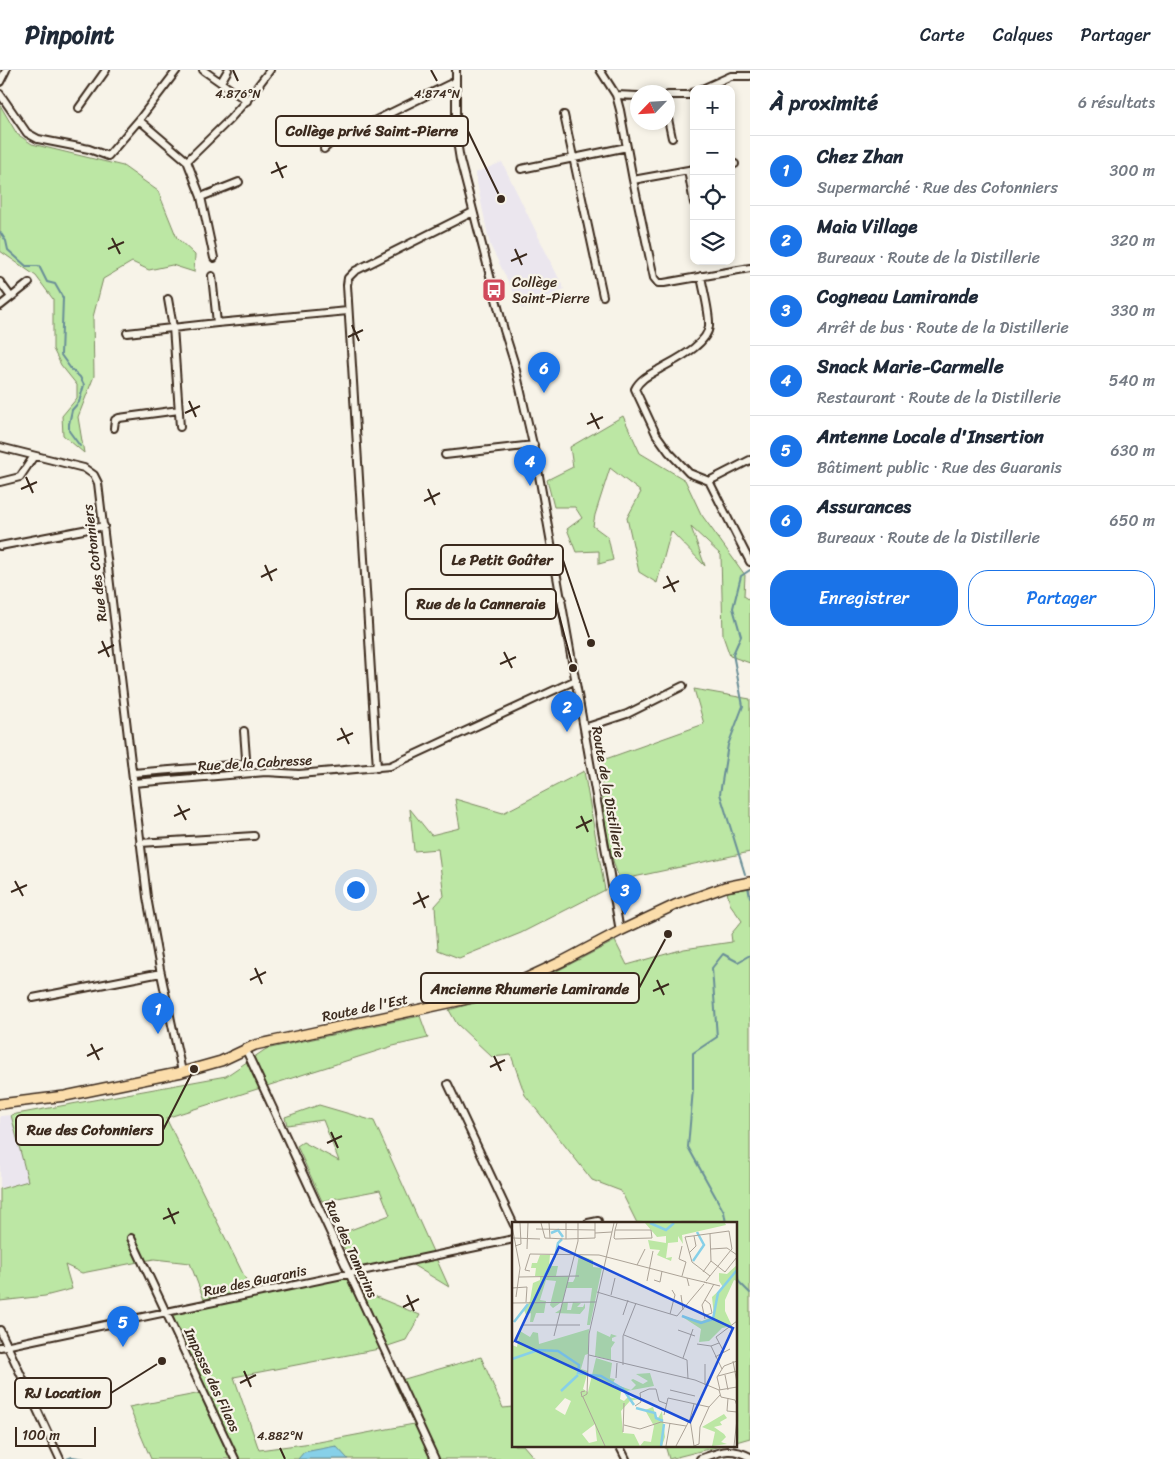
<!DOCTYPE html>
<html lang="fr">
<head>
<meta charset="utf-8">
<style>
  body { margin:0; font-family:Sriracha,sans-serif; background:#f2f2f3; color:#1f2937 }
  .controls { position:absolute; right:15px; top:15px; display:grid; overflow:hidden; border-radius:10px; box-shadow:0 2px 8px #0003 }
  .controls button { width:45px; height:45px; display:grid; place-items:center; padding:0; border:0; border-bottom:1px solid #e0e1e3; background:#fff; color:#1f2937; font:25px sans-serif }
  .compass { position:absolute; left:630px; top:15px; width:45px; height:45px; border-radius:50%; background:#fff; box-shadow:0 2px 8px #0003; rotate:245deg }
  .scale { position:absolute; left:15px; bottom:12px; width:81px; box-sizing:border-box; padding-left:5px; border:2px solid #3b2a1e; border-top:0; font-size:14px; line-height:18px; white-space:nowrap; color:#3b2a1e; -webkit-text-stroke:4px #f7f3e8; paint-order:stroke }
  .you { position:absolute; left:355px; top:819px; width:18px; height:18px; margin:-12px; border:4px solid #fff; border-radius:50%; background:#1a73e8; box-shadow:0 0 0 8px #1a73e833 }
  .badge { display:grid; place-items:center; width:32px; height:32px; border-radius:50%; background:#1a73e8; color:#fff; font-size:16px; font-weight:700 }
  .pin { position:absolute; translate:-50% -41px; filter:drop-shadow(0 1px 2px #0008) }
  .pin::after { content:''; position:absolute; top:26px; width:18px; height:15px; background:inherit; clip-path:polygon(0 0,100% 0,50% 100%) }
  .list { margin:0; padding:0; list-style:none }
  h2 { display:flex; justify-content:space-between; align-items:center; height:65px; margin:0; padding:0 20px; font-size:21px }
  h2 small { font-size:16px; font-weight:400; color:#747a83 }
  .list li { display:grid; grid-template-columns:32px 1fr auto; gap:15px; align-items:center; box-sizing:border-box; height:70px; padding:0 20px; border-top:1px solid #e0e1e3 }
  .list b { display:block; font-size:19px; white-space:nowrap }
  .list p { margin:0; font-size:16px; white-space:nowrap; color:#747a83 }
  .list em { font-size:16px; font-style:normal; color:#747a83 }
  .actions { display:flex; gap:10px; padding:15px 20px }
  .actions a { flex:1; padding:11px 0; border:1px solid #1a73e8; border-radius:20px; text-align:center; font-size:18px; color:#1a73e8 }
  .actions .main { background:#1a73e8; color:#fff }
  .icon { flex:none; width:28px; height:28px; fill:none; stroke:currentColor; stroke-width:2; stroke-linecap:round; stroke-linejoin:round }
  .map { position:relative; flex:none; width:750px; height:1389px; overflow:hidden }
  header { display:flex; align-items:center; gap:30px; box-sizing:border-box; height:70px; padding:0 25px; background:#fff; border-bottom:1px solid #e0e1e3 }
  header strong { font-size:24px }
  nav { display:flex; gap:28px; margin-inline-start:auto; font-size:18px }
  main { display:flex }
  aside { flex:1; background:#fff }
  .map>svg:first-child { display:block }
  .built { fill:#ebe6ee }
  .green { fill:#bce7a4; stroke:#7c8861 }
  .water { fill:#87d0e8; stroke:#698e97 }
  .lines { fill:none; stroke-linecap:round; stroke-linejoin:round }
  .stream { stroke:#698e97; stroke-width:2 }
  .minor-casing { stroke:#3b2a1e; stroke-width:10 }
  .major-casing { stroke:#3b2a1e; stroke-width:12 }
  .minor { stroke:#f7f3e8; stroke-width:6 }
  .major { stroke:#fbddab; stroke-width:9 }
  .ticks { fill:none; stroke:#3b2a1e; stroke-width:2 }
  .labels { text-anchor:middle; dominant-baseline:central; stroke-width:4.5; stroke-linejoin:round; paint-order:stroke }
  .poi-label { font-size:14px; fill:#3b2a1e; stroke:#f7f3e8; text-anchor:start }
  .street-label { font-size:14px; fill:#3b2a1e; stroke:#f7f3e8 }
  .inset-river { fill:none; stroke:#87d0e8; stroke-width:2.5 }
  .inset-road { fill:none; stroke:#aca397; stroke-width:1 }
  .view { fill:#1d4ed8; fill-opacity:0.15; stroke:#1d4ed8; stroke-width:2.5 }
  .inset-edge { fill:none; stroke:#3b2a1e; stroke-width:2.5 }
  .ticks-label { font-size:12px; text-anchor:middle; fill:#3b2a1e; stroke:#f7f3e8; stroke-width:4.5; stroke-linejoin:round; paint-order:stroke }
  .leader { fill:none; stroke:#3b2a1e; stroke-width:2 }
  .callout-dot { fill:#3b2a1e; stroke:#f7f3e8; stroke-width:2 }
  .callout { fill:#f7f3e8; stroke:#3b2a1e; stroke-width:2 }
  .callout-label { font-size:15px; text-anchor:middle; font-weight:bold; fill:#3b2a1e }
</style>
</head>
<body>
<header>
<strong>Pinpoint</strong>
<nav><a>Carte</a><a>Calques</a><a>Partager</a></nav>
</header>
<main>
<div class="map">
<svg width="750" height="1389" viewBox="0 0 750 1389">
  <rect width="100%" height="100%" fill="#f7f3e8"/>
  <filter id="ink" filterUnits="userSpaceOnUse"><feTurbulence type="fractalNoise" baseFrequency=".02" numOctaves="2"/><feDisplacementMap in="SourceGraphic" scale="10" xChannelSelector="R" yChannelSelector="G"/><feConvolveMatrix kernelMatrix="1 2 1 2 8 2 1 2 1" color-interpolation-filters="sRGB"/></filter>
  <g filter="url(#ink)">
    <path class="built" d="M502,92l62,127 -42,20 -32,-64 -15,-72z
      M11,1045l17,66 -28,7v-72z"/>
    <path class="green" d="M0,35l17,29 15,10 91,22 35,25 19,47 18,17 -1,17 -22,-7 -23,5 -17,-8 -29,17 -10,38 1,59 -16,41 6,36 -21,-18 -1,-19 15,-18v-13l-16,-20 -8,-16v-50l-17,-23 -36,-25z
      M623,346l17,37 45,27 16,34 44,61 -1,21 6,4v63l-20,-7 -7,-20 -2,-81 -30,-28 14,39 -34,-35 -14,52 -18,-11 -12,-54 14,-26 -31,-24 -15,47 -2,11 15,11 5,23 -14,4v-13l-23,1 -9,-23 15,-11 -7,-11h-21l-7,-27 26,-13 -3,-20z
      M694,619l56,10v153l-130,28c-16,-37 -17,-79 -20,-119l104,-37z
      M584,701l21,119 -84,43 -62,25 -21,-8 -3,-44 9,-10 -6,-47 -24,2 -4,-42 21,26 29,-7 -5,-29 48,14z
      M750,818v550l-14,4v-219h-99l-16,-32 -29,-11 -67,-85 -14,-40 -19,2 -35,-33 -8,-14 52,-15 54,-23 60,-31 12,24 57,-16 48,-7 -1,-8 11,-13 -12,-17 -3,-12z
      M420,946l8,22 -35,8 -227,72 85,172 90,-16 21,17 58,24 -14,25 -27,9 -145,28 25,73 60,-8 95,-18 -20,-42 87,-25 22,51 11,-1v38h9l12,14h-384l-22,-52 72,-14 -39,-84 42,-9 -14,-37 -36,-4 -72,14 -17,-8 7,24 -27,7 -45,5v-112l28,-8 -17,-66 215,-39 40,-27z
      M319,1035l55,16 75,166 -46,-28 -48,9 -18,-33 53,-20 -10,-25 -58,11 -25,-55 6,-4 36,19 -16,-41 -36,5 -2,-8z
      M665,1375h59l-55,14z"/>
    <path class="water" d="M336,1376l12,13h-50l6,-7z"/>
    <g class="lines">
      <path class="stream" d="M0,162l6,9 2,9 18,16h13l8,16 8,2 8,14 -2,57 10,14 9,8 4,8 -5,17 -7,8 -3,14v7l11,15
        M745,804l-25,-80 8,-49 15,-39 -10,-52 8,-18 -8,-28 8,-32 9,-6
        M748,817l2,10
        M726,1153l-2,-11 -36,-65 5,-58v-36l24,-16 -5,-69 11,-14 15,8 12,-7
        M736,1201l3,11 11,11
        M67,1389l5,-2 13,2"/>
      <g class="minor-casing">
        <path id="minor" d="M203,0l44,31
          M456,0v65l4,25 44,170 10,32 21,91 85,478
          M600,0l16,25 4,15 13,70 21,98 4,5h6l86,-15
          M0,12l6,-12
          M221,12l7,-12
          M702,19l29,-13h19
          M0,24l27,39 11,6 51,10 19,7 31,-36 38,-50
          M616,25l22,1
          M668,25h21l5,-3
          M79,38l27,-38
          M564,45l39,181
          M668,49l4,19
          M139,50l48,41
          M324,79l9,-8 123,-60
          M187,91l43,-42 21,-24 19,-25
          M187,91l14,36 13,61
          M731,94h4
          M521,99l106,-22
          M688,100l6,33
          M633,110l61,-11
          M201,127l38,-15
          M212,206l5,47
          M701,206c2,13 9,37 8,50 -1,19 -36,35 -51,44 -9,5 -18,9 -23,19l21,45 13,18 20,21 20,8 41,-21
          M0,212l11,15
          M168,229l5,28 7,100
          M0,236l29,-23
          M127,263l90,-10 131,-12
          M114,358l1,-8 4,-2 60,-8
          M0,377l84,21 10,7 4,8 49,414 13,72 22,103
          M445,385l89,-10
          M709,411l41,81
          M0,412l20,-5 14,-21
          M0,476l104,-20
          M476,540l22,-12 46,-1 18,1
          M584,658l43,-14 56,-28
          M377,698l-30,-483 1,-7 7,-7 118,-59
          M133,703l110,-9 3,-2v-4l-2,-27
          M133,713l133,-11 33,2 91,-8 186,-86
          M140,773l114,-7
          M33,928l128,-25
          M245,978l190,411
          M448,1014l66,141
          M588,1153l10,-2
          M131,1168l104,221
          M0,1260l60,129
          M0,1277l514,-108
          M619,1375l7,14
          M700,1389c20,-7 30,-13 50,-2"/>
      </g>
      <g class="major-casing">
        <path id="major" d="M0,1034l65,-8 117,-24 39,-11 34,-16 226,-49 37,-14 45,-21 57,-30 55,-26 50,-18 25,-5"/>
      </g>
      <use href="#minor" class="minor"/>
      <use href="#major" class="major"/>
    </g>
  </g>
  <path class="ticks" d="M233,0l5,11M431,0l6,11M276,92l7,16M271,103l16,-7M112,168l8,16M108,179l16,-7M515,179l7,16M511,191l16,-7M352,255l7,16M348,267l15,-7M189,331l7,16M185,343l15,-7M591,343l8,16M587,354l16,-7M26,407l7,16M21,419l16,-7M428,419l7,16M424,431l16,-8M265,495l7,16M667,506l8,16M261,507l16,-8M663,518l16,-7M102,571l7,16M504,582l8,16M98,583l16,-8M500,594l16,-7M341,658l8,16M337,670l16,-7M178,735l8,15M174,746l16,-7M581,746l7,16M576,758l16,-8M15,811l8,15M11,822l16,-7M418,822l7,16M413,834l16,-8M255,898l7,16M250,910l16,-8M657,910l7,15M653,921l16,-7M91,974l8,16M87,986l16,-8M494,986l7,15M490,997l15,-7M331,1062l7,16M327,1073l15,-7M168,1138l7,16M163,1149l16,-7M407,1225l7,16M403,1237l16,-8M244,1301l7,16M240,1313l16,-8M280,1378l5,11"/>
  <defs>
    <g id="bus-square" transform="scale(1.25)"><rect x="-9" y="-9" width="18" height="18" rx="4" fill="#d1495b" stroke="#f7f3e8"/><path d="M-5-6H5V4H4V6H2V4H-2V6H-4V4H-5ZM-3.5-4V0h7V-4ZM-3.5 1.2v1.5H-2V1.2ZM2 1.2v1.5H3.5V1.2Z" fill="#fff"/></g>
  </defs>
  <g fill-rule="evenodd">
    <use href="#bus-square" x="494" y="220"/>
  </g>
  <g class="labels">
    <g class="poi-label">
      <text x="512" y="212">Collège<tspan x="512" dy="16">Saint-Pierre</tspan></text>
    </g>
    <g class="street-label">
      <text transform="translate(95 493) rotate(-97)">Rue des Cotonniers</text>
      <text transform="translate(255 693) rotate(-3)">Rue de la Cabresse</text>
      <text transform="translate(608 722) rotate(80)">Route de la Distillerie</text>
      <text transform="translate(365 938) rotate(-12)">Route de l'Est</text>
      <text transform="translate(351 1179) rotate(65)">Rue des Tamarins</text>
      <text transform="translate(255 1211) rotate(-12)">Rue des Guaranis</text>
      <text transform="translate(212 1310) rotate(65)">Impasse des Filaos</text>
    </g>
  </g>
  <g transform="translate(512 1152)">
    <rect width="225" height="225" fill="#f7f3e8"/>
    <path d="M133,1h80l1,2 -44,10 1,9 -5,-8v6l-10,1 -2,15 6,-1 -1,4 -14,-6 3,-5 -10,-1 -2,-9 18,3v-7l-9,1zM28,33h10l-1,11h9l-2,10h13l-1,6h5l2,-4 4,-23 14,5v7l9,1 -12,57h-3l5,-37h-26l-3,13 -10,7 -3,-3 6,-24 -10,-1 -6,20 6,1 -2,12h-8l-3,9h-3l1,-9 -5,2 -2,-5 6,-9 3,-18 7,-3v-4h-5l1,-8h-5l1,-5h5zM225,43v16l-3,-1 -9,20v11l7,15 -10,2 -13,13 -10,1 2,-13 -20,-13 21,5 12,-5 -2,-19 11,-10 -4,-6v-8l8,1zM56,80l-1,8h4l2,-8 8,1 -4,4h6l2,-4v5l-5,6 -25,-1 6,-4 1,-6zM77,107l-1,25 -3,1 -4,14 7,2 -5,18 5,3 8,-34 16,5 -2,15 5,1 -4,8 9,-1 11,4 5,-5 -5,-5 2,-1 10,5 5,-3 -12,-7 14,-1 4,13 -33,6 -1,7 4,2 4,-4 11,2 -9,2 -9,10 2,22 11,1 6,12 4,-5 7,1 3,-16 -9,-16 8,-3 4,13 5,-9 3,26 -3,9h-150v-101l5,2 3,-16 10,6 3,-5 5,1 1,11zM53,176l6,3 -6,14 -10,-6zM83,202l2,17 -8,2 -7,-9zM85,109l13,6 1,-3 6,2 -5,2v3l3,1 -4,6v12l-16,-4zM212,192l3,4 -7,4 2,3 -8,2 10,7 2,3 -5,5 6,2 -15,2 3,-14 -13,-5z" fill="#bce7a4" fill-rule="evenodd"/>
    <path class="inset-river" d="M138,1l16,7 8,-7M39,11l7,-3 5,7M44,31l2,-10 4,-4M181,39l11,-16 -7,-13M33,53l10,-19M170,94l19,7 12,-4 5,-26 19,-23M2,100l14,-18M0,137l26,-9 20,1 21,14 -1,8 8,1M78,153l11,1 22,13 11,16M49,169l17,-16M124,186l19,5 1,5 7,3M149,224l3,-22"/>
    <path class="inset-road" d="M29,1l4,15 21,1 29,-1v-15M37,1l1,15M54,1v16M0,4l8,42 -4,29M24,7l59,1M103,8h36l1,8 -37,1 -1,-1 1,-8 2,-7M83,11l17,-1M1,16l27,1M3,24l6,-2 -1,-21M15,27l1,-26M199,27l16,-1 10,7M177,31l7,-7 -2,-10M199,39l14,11 12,-15M125,43l8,-16M18,49l-5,-1 5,-16 69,1 88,23 2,8M191,50l8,-11 -1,-27M170,54l4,-14 -7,-3 3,-13M7,55l60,-1M175,56l17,4M142,58l6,2 2,-11M135,59l6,-30M194,59l4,-5 21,-26 1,-1 -3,-18 -44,6 7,25 18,14M195,61l-3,-1 16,4M0,66l15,-1 -1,15M85,70l80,24 27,-32M99,73l4,-17M169,73l2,15M0,81l84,-1M158,92l5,-19 -3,-5M111,93l5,-15M192,94l8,-3 -2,-9 -5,-4M193,97l-3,-14 12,-21M166,108l17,6M112,113l63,25 1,19M42,114l24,-95v-18M0,121l5,-3 5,-15h58M185,122l14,2 8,-3M199,124l11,23M212,130l-8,-15 21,-16M77,133l106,25 24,10 18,-3M203,135l15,-8M171,136l10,-29M221,139l4,22M193,142v21M111,143v-29l13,-33M213,153l3,15M206,154l19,-5M104,156l1,-15M158,168l25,6M207,168l2,7 14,3 2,6M208,168l-3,-13 7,-11 13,-5M73,169l-4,1 1,5 5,-3 2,-60 25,-111M71,175l22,49M216,176l-1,13 10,1M123,184l6,-4 -1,-9 9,-4h7l3,12 8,3M152,193l4,-17 41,9 11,-12M112,203l16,4 21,-7 25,4M111,210l1,-29M154,224l4,-23M164,224l14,-27M182,224l5,-2 1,-17 9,-20M182,224l-4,-27 4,-15M222,224l3,-27"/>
    <path class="view" d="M47,25l174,81 -43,94 -175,-81z"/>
    <rect width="225" height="225" class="inset-edge"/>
  </g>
  <g class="ticks-label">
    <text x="437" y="28">4.874°N</text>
    <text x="238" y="28">4.876°N</text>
    <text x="280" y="1370">4.882°N</text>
  </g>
  <path class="leader" d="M501 129L468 61M591 573L563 490M573 598L556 534M668 864L639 918M194 999L163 1060M162 1291L111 1323"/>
  <g class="callout-dot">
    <circle cx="501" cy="129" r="5"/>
    <circle cx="591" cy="573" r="5"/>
    <circle cx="573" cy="598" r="5"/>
    <circle cx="668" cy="864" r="5"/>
    <circle cx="194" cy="999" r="5"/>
    <circle cx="162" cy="1291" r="5"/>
  </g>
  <g class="callout">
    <rect x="276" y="46" width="192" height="30" rx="5"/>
    <rect x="441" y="475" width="122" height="30" rx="5"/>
    <rect x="406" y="519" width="150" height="30" rx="5"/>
    <rect x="421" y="903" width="218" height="30" rx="5"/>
    <rect x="16" y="1045" width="147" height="30" rx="5"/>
    <rect x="15" y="1308" width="96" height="30" rx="5"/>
  </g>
  <g class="callout-label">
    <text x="372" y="66">Collège privé Saint-Pierre</text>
    <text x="502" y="495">Le Petit Goûter</text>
    <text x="481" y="539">Rue de la Canneraie</text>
    <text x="530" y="924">Ancienne Rhumerie Lamirande</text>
    <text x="90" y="1065">Rue des Cotonniers</text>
    <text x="63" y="1328">RJ Location</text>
  </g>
</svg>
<div class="controls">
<button>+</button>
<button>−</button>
<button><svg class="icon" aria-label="locate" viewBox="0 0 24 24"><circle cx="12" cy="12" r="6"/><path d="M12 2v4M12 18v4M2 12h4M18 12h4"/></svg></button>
<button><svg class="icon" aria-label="layers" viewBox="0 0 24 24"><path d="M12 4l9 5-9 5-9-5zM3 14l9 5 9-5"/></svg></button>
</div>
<svg class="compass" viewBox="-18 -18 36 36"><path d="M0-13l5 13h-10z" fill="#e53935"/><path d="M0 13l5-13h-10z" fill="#747a83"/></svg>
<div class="scale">100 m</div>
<div class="you"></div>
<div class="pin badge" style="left:158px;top:964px">1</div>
<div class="pin badge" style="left:567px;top:662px">2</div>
<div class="pin badge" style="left:625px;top:845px">3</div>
<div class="pin badge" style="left:530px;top:416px">4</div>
<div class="pin badge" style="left:123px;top:1277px">5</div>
<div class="pin badge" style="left:544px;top:323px">6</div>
</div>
<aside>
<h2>À proximité<small>6 résultats</small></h2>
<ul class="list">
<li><span class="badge">1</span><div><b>Chez Zhan</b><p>Supermarché · Rue des Cotonniers</p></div><em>300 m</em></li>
<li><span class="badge">2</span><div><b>Maia Village</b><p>Bureaux · Route de la Distillerie</p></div><em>320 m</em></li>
<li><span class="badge">3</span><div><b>Cogneau Lamirande</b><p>Arrêt de bus · Route de la Distillerie</p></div><em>330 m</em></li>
<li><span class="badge">4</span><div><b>Snack Marie-Carmelle</b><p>Restaurant · Route de la Distillerie</p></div><em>540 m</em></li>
<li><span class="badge">5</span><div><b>Antenne Locale d'Insertion</b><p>Bâtiment public · Rue des Guaranis</p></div><em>630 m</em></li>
<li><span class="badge">6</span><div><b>Assurances</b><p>Bureaux · Route de la Distillerie</p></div><em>650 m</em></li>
</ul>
<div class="actions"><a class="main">Enregistrer</a><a>Partager</a></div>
</aside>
</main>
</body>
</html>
